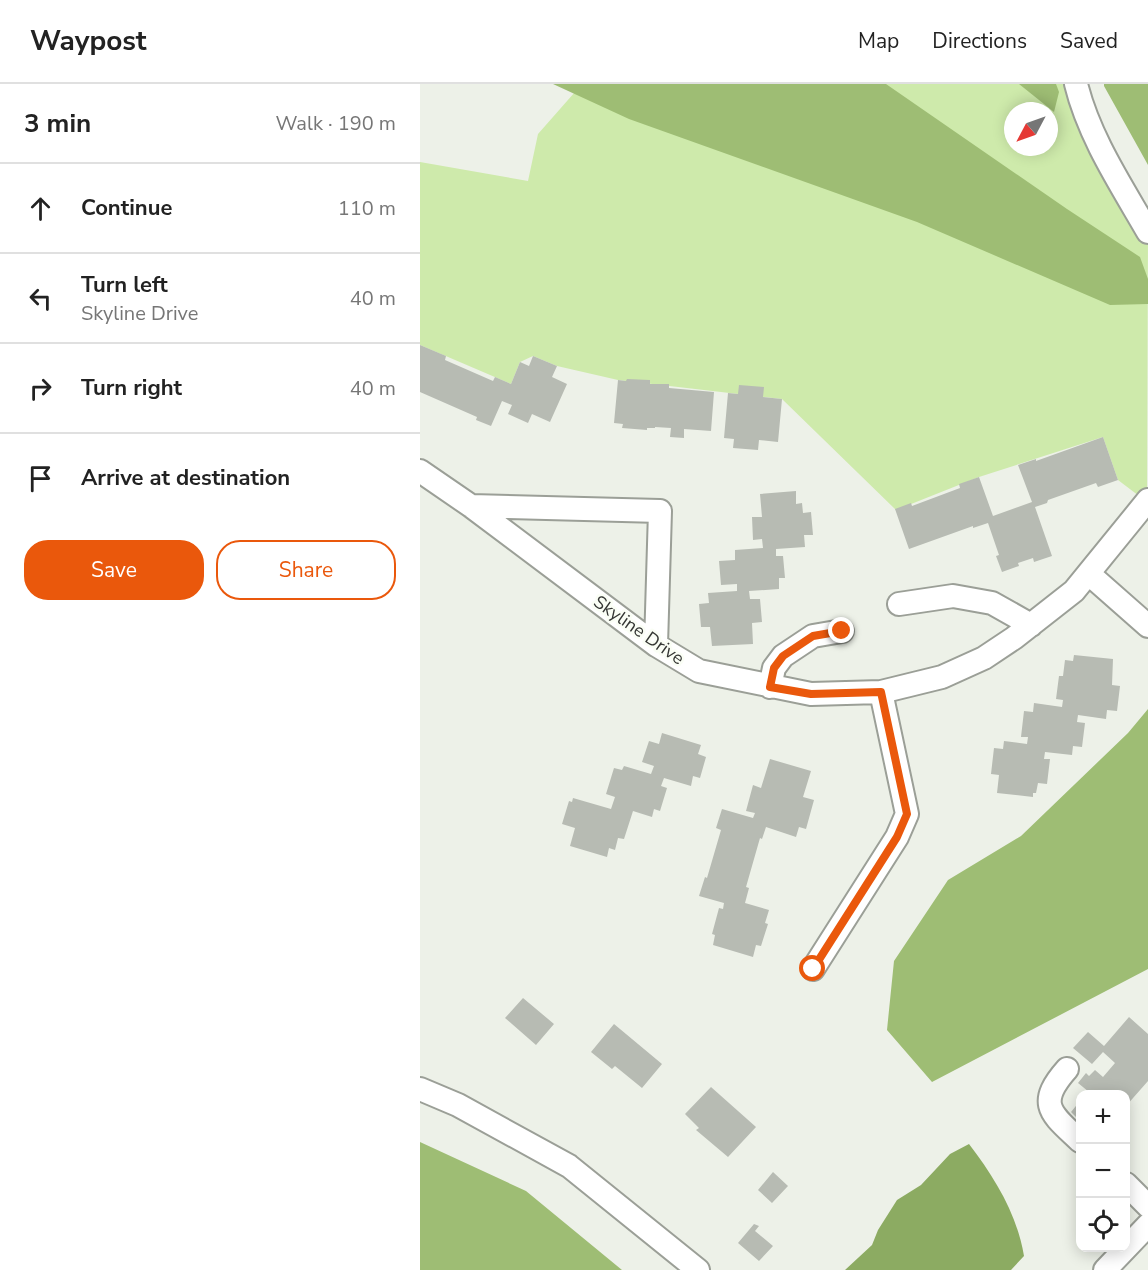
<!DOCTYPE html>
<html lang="en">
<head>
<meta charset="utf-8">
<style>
  body { margin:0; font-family:"Nunito Sans",sans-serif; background:#f2f2f2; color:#222 }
  .controls { position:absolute; right:18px; bottom:18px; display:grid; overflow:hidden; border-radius:12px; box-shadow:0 3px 15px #0003 }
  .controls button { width:54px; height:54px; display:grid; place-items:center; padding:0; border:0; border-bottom:2px solid #e0e0e0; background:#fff; color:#222; font:30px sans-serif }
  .compass { position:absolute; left:584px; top:18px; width:54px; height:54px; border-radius:50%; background:#fff; box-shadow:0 3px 15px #0003; rotate:229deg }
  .stop { position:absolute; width:18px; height:18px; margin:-14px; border:4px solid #ea580c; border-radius:50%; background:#fff }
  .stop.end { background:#ea580c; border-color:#fff; box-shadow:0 2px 6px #0008 }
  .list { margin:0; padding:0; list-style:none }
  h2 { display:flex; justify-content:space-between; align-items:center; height:78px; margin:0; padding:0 24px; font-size:26px }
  h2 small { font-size:20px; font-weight:400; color:#767676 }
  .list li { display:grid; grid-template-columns:39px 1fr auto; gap:18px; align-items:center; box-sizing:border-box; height:90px; padding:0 24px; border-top:2px solid #e0e0e0 }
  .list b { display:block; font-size:22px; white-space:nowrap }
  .list p { margin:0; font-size:20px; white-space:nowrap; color:#767676 }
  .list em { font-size:20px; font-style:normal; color:#767676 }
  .actions { display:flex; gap:12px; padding:18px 24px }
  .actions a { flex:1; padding:14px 0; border:2px solid #ea580c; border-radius:24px; text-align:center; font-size:21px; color:#ea580c }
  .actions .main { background:#ea580c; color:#fff }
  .icon { flex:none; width:33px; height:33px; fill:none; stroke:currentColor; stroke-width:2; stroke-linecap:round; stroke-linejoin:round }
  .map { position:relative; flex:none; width:728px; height:1186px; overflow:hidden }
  header { display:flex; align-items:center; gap:36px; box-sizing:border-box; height:84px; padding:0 30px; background:#fff; border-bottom:2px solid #e0e0e0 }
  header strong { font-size:28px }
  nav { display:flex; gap:33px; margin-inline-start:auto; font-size:21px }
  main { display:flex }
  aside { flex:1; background:#fff }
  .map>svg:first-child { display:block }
  .green { fill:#ceeaab; fill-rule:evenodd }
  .forest { fill:#9ebd74 }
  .water { fill:#8cab62 }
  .building { fill:#b7bbb3 }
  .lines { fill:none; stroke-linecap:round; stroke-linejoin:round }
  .minor-casing { stroke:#9b9f97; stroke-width:26 }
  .minor { stroke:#fff; stroke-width:22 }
  .route { stroke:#ea580c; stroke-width:8 }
  .labels { text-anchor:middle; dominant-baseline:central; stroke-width:5; stroke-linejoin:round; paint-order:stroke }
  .street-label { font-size:18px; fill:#343633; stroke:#fafef5 }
</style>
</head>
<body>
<header>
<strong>Waypost</strong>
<nav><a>Map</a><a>Directions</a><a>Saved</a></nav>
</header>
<main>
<aside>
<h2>3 min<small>Walk · 190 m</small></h2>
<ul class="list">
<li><svg class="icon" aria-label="ahead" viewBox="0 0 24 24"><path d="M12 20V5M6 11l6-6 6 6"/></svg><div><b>Continue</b></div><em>110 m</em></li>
<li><svg class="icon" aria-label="left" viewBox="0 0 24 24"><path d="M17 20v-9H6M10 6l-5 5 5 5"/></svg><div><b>Turn left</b><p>Skyline Drive</p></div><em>40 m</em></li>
<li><svg class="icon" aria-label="right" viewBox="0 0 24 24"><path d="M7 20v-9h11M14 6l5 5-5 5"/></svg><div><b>Turn right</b></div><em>40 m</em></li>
<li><svg class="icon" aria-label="arrive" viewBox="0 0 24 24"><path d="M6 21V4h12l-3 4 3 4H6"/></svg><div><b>Arrive at destination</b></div></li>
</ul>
<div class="actions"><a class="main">Save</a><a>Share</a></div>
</aside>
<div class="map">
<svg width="728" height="1186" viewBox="0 0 728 1186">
  <rect width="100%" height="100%" fill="#edf1e8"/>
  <path class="green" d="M162,0h494l72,148 -1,270 -29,-22 -15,-43 -124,40 -83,33 -114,-111 -164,-19 -61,-14 -24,-10 -13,6 -9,22 -91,-39v-183l108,19 10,-47zM593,27h36v36h-36z"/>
  <path class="forest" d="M133,0h333l181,125 73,48 8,22v25l-38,1 -193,-83 -288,-103z
    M599,0h37l3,8 -5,20z
    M684,0h44v81l-44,-79z
    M728,625v260l-216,113 -45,-52 7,-69 54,-81 73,-44 107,-103z
    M0,1058l106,49 96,79h-202z"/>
  <path class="water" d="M549,1060c26,34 48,70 55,112l-13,14h-166l27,-25 6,-15 19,-30 24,-15 29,-31z"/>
  <path class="building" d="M0,261l26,11 -1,4 48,21 2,-4 16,7 9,-22 9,4 4,-10 24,10 -5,11 15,7 -17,38 -18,-8 -4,9 -20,-9 4,-9 -10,-4 -11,25 -15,-6 1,-3 -57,-25z
    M207,295l23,1v4h19v4l45,4 -3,39 -27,-2v9l-14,-1 1,-9 -16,-1v1h-8v2l-25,-2 1,-4 -9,-1 4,-43 8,1z
    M319,301l25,2 -1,10 19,2 -4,43 -19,-2 -1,10 -25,-2 1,-9 -10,-1 4,-45 10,1z
    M683,353l15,43 -20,7 -2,-4 -48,17 -1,3 -12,4 17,49 -18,6 -1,-4 -15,5 1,3 -17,6 -6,-16 3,-1 -11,-32 -15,5v-2l-64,23 -14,-40 16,-6 1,3 48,-18 -1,-4 20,-7 14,39 39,-14 -14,-37 18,-6v2z
    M376,407v13l6,-1 1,10 8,-1 2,23h-9l1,12 -29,2v7h7l2,22h-6v11l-30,2 1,8h10l2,23 -10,1 1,21 -41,2 -2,-19h-9l-2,-23 10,-1 -1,-10 29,-2v-7l-16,1 -2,-24 16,-1v-10l28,-2 -1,-9 -9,1 -1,-23h10l-2,-23z
    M654,571l39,4 -1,26 8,1 -3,25 -10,-1 -1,9 -28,-4 -1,7 8,1 -3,24 -9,-1 -1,9 -27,-3 -1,7h6l-3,25 -9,-1 -2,10h-3v4l-36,-4 2,-18 -8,-1 3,-26 9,1 1,-8 23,3 1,-7h-7l3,-26 9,1 1,-9 28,4 1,-7 -7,-1 3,-23h4l2,-16 8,1z
    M242,649l39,12 -3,9 8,3 -6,21 -7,-2 -2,10 -27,-8 -3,8 6,2 -7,23 -6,-2 -2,8 -19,-6 -9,28 -6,-1 -3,12 -6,-2 -2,9 -37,-11 5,-18 -13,-4 7,-23 3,1 1,-4 38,11 4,-12 -9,-3 8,-26 8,2 2,-4 27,8 3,-8 -12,-4 7,-21 10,3z
    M350,675l41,12 -8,26 11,3 -8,29 -7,-2 -3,10 -30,-10 -4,12 -2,-1 -14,49 3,1 -4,15 24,7 -4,13 3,1 -7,22 -5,-1 -3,12 -40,-12 2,-10 -3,-1 7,-26 4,1 1,-6 -25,-7 6,-19 2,1 14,-48 -5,-2 6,-19 31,9 2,-5 -9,-2 7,-26 8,3z
    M103,914l31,26 -18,21 -31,-27z
    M709,933l19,17v47l-22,25v-12h-39l2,-2 -11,-9 8,-10 3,3 6,-6 8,7 12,-14 -12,-11 -11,12 -19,-16 15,-16 16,14z
    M194,940l48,40 -20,24 -27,-22 -3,3 -21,-17z
    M291,1003l45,40 -28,30 -32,-27 3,-2 -14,-14z
    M660,1017v20l-9,-9z
    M353,1088l15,14 -16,17 -14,-13z
    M334,1140l5,2 -4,5 18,15 -14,15 -21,-18z"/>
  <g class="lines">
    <g class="minor-casing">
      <path id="minor" d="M656,0c13,53 45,101 72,148
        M0,387l51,35 185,139 43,26 112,23 70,-2 61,-15 42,-19 30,-20 60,-47 74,-91
        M51,422l189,5 -4,134
        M669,490l59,52
        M479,520l54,-8 39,7 39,22
        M350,603l4,-19 9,-12 30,-20 29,-5
        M393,885l84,-132 10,-23 -26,-122
        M647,985c-32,36 -15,45 13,72
        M0,1005l38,16 111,61 129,104
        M706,1100l22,22
        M685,1186l43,-45"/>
    </g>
    <use href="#minor" class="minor"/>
  </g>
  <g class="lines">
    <path class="route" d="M393,885l84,-132 10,-23 -26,-122 -70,2 -41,-7 4,-19 9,-12 30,-20 29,-5"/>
  </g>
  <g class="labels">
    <g class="street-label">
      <text transform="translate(219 546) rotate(35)">Skyline Drive</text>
    </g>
  </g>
</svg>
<div class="controls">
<button>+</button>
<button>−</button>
<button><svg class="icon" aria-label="locate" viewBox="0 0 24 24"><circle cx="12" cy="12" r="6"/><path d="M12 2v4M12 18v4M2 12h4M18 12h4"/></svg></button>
</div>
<svg class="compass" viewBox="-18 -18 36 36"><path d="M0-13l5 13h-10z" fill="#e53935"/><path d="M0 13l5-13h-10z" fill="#767676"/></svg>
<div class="stop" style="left:393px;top:885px"></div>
<div class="stop end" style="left:422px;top:547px"></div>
</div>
</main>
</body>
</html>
